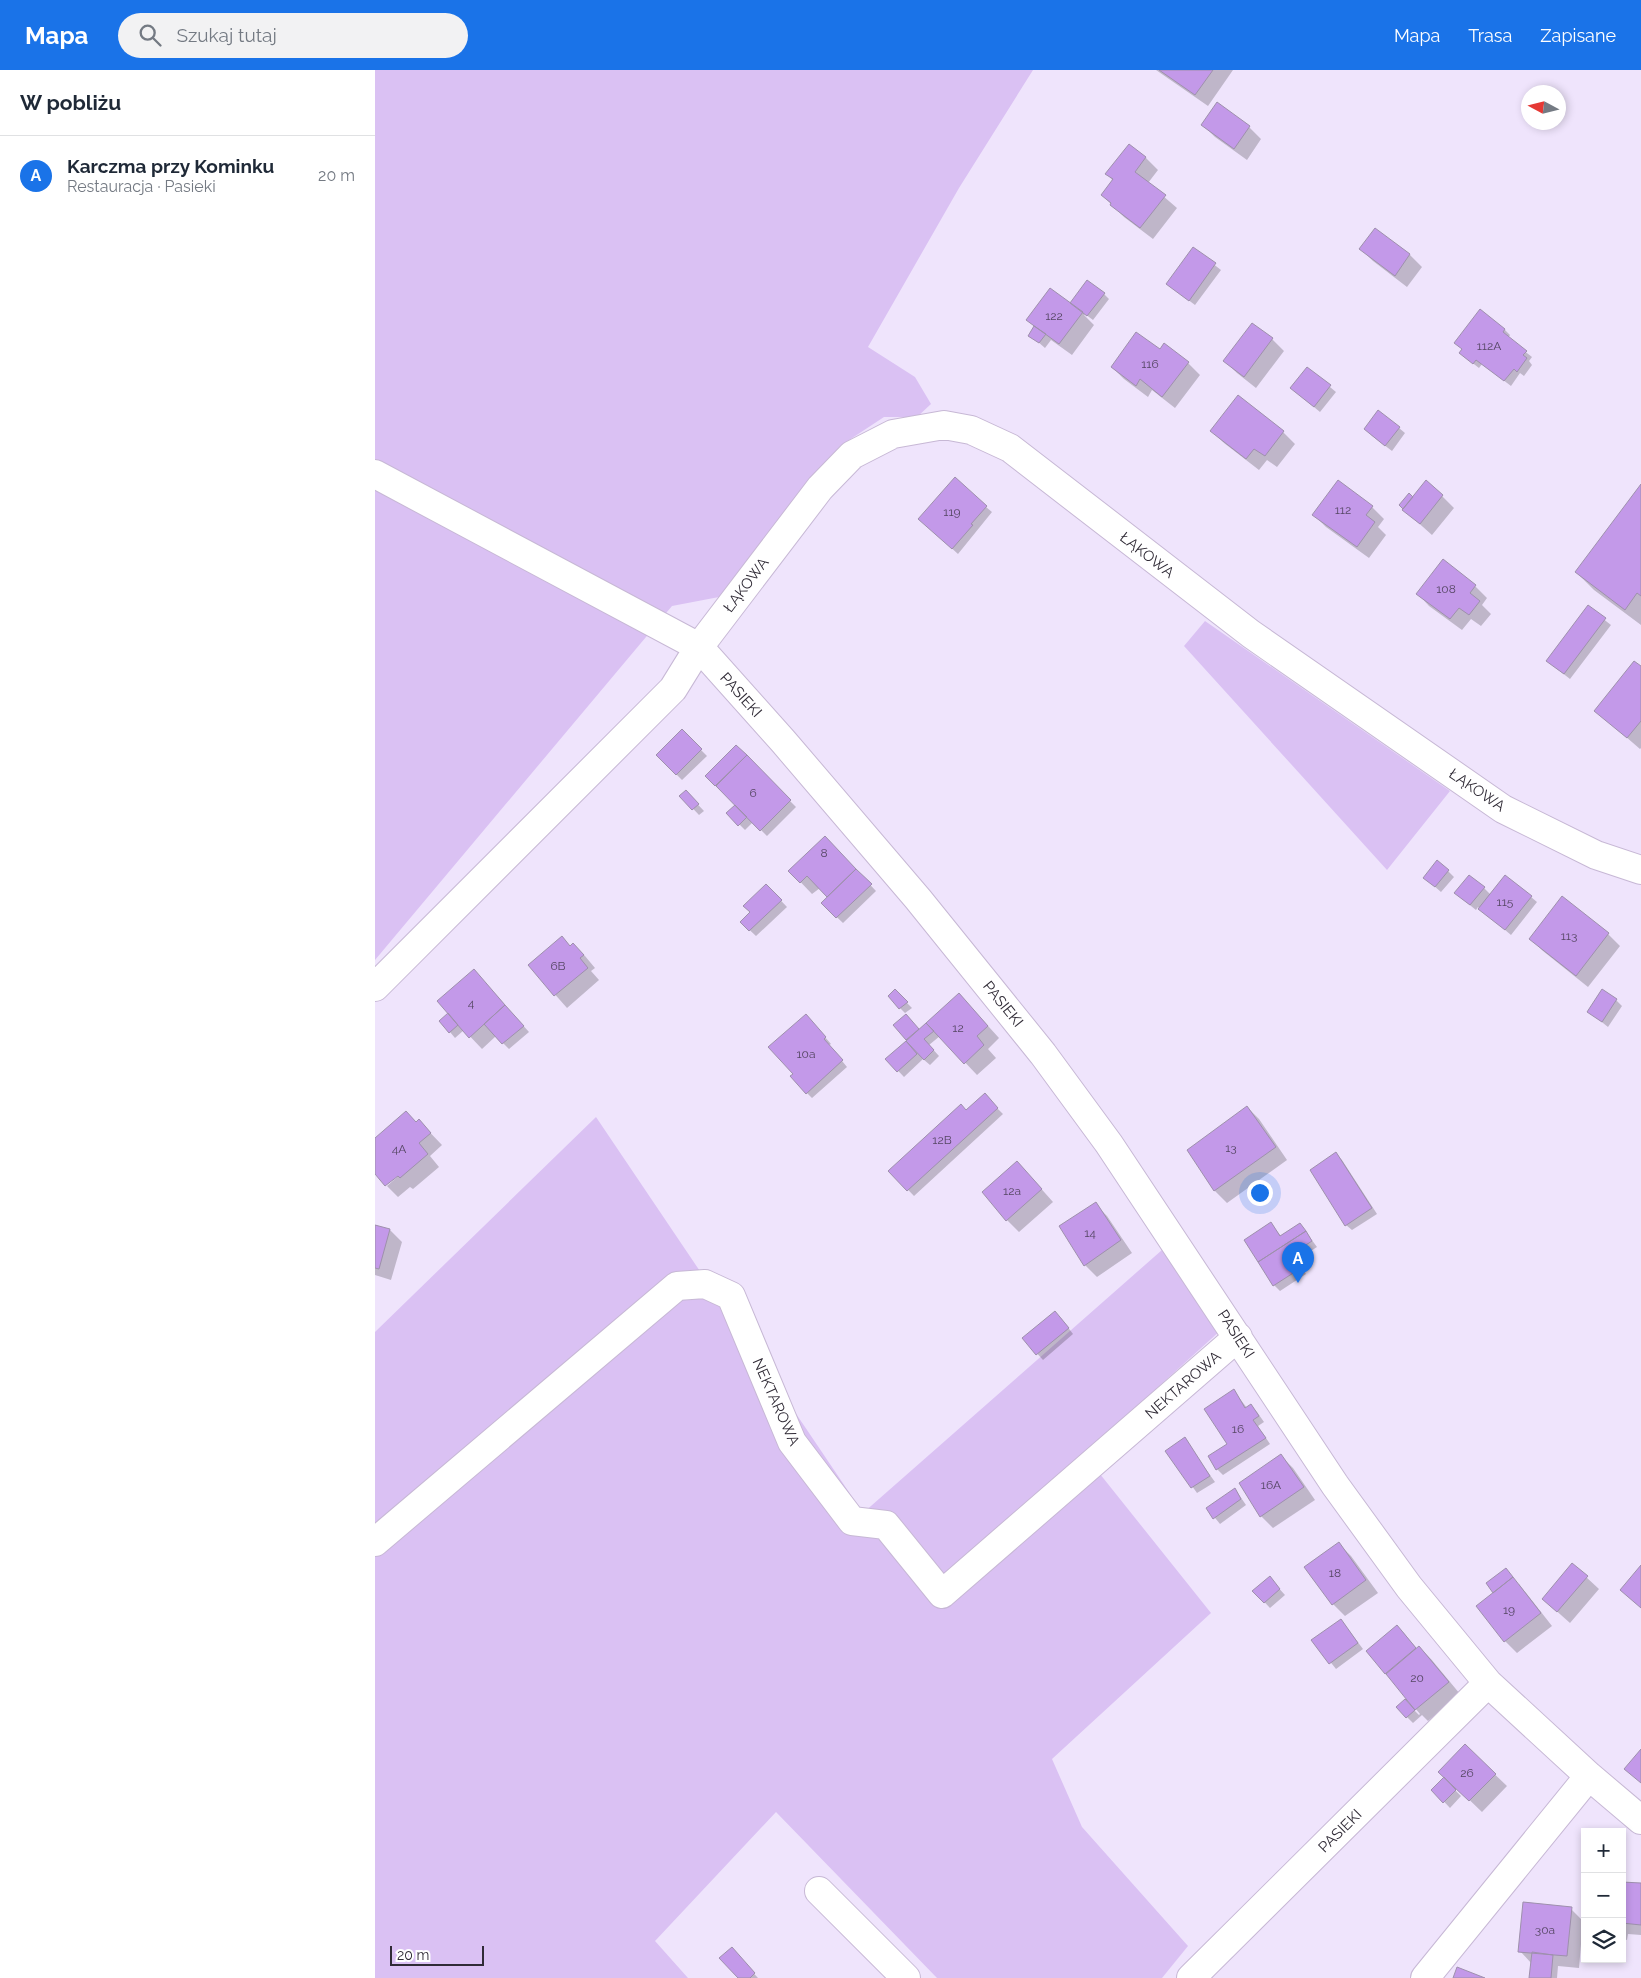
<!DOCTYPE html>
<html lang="pl">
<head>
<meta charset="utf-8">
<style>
  body { margin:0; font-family:Raleway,sans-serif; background:#f2f2f3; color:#1f2937 }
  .controls { position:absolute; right:15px; bottom:15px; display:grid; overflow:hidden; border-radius:0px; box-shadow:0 2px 8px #0003 }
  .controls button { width:45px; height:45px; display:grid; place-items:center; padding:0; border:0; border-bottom:1px solid #e0e1e3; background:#fff; color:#1f2937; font:25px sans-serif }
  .compass { position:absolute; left:1146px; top:15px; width:45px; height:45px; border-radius:50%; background:#fff; box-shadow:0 2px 8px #0003; rotate:277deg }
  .scale { position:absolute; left:15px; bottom:12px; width:94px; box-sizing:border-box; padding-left:5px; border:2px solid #302b36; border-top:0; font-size:14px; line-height:18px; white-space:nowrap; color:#302b36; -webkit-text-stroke:4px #fff; paint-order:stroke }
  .you { position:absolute; left:884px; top:1122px; width:18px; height:18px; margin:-12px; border:4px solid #fff; border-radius:50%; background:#1a73e8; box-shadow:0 0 0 8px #1a73e833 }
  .badge { display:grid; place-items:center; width:32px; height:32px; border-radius:50%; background:#1a73e8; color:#fff; font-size:16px; font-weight:700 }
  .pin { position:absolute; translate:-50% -41px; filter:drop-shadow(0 1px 2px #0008) }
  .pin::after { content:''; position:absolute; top:26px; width:18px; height:15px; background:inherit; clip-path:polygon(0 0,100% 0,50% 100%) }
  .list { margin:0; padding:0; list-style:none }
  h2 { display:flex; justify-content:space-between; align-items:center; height:65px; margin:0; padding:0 20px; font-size:21px }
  h2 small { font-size:16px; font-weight:400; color:#747a83 }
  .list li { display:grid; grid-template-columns:32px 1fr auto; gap:15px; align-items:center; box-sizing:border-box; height:80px; padding:0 20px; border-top:1px solid #e0e1e3 }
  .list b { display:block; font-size:19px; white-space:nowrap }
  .list p { margin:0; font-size:16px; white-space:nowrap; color:#747a83 }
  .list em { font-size:16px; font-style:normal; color:#747a83 }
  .icon { flex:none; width:28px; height:28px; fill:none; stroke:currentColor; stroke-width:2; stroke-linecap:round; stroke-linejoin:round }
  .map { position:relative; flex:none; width:1266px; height:1908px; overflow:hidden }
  header { display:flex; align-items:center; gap:30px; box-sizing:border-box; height:70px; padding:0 25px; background:#1a73e8; color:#fff }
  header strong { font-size:24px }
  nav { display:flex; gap:28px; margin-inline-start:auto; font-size:18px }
  .search { width:350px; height:45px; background:#f2f2f3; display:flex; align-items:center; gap:12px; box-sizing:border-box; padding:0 18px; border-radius:28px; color:#747a83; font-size:19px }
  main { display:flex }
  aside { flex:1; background:#fff }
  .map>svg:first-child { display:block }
  .green { fill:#dac1f3 }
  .shadow { fill:#0003 }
  .building { fill:#c399e9; stroke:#9e90ac }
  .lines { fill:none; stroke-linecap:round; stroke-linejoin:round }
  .minor-casing { stroke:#c7b8d5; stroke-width:30 }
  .minor { stroke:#fff; stroke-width:28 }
  .labels { text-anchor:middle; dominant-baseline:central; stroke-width:4.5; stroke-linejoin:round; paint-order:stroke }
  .number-label { font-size:12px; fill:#554663 }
  .street-label { font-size:15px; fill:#302b36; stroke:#fff }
</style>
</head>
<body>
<header>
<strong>Mapa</strong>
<div class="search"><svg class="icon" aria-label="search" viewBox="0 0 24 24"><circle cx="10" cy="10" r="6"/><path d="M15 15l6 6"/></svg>Szukaj tutaj</div>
<nav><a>Mapa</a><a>Trasa</a><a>Zapisane</a></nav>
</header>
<main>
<aside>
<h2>W pobliżu<small></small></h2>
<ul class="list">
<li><span class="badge">A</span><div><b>Karczma przy Kominku</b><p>Restauracja · Pasieki</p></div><em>20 m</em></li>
</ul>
</aside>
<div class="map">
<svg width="1266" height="1908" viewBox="0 0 1266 1908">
  <rect width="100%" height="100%" fill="#efe4fc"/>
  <path class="green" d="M0,0h658l-74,118 -91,159 47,30 16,27 -14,13h-33l-44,29 -121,151 -47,9 -297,354z
    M830,551l245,170 -63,79 -203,-224z
    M221,1047l267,396 299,-263 59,80 -137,124 127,159 -159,146 30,68 106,119 -26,32h-225l-161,-166 -121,129 33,37h-313v-646z"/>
  <path class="shadow" d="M781,0h77l-25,36z
    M828,55l46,2 12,12 -14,21 -32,-23z
    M754,76l17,12 12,12 -10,13 29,25 -24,31 -29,-22 -22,-22 11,-14 -6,-7z
    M1000,160l35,25 12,12 -15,20 -34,-26 -12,-12z
    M819,179l27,21 -26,35 -28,-21z
    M729,224l5,5 -16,21 -8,-6 -1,1 10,10 -22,30 -21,-15 -6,8 -15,-13 5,-8 -8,-8 47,-11z
    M1105,241l25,19 5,5 -2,3 24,19 -3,4 3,4 -8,11 -4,-3 -9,13 -29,-22 -3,4 -13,-10z
    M877,255l20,14 12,12 -28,37 -19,-15 -12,-12z
    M785,281l28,12 12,12 -25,33 -23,-18 -4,7 -24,-18 -12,-12z
    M932,298l29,24 -16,20 -29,-24z
    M1024,358l6,5 -13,18 -21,-16z
    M837,361l71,1 12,12 -18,23 -10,-7 -8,10 -35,-27z
    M1266,416v139l-47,-35 -18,-18z
    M1067,426l12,12 -22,27 -28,-25z
    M611,437l6,5 -34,42 -33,-30z
    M997,437l12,12 -6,8 8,8 -17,23 -43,-31 -12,-12z
    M1100,516l12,12 -5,7 9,9 -10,12 -10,-7 -9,11 -33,-24 -11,-12z
    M1213,537l23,18 -41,54 -23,-18z
    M1266,598v80l-1,1 -44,-38z
    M307,661l25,25 -25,24 -25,-25z
    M361,677l60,60 -29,29 -14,-14 -8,8 -17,-17 9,-8 -30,-29z
    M311,722l18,19 -5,4 -18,-19z
    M462,780l39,41 -33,32 -21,-20 6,-6 -8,-9 -8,6 -22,-23z
    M1073,801l6,6 -13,15 -16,-14z
    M391,815l21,22 -31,29 -15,-14 11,-10z
    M1109,818l7,7 40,2 6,5 -26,33 -33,-28 -2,3 -15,-12z
    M1233,864l12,12 -32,41 -45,-36 -12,-12z
    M187,868l9,9 2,-3 12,12 10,12 -4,3 8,9 -32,28 -38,-43z
    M99,901l55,61 -20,17 -13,-13 -14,13 -18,-19 -9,8 -5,-6v-18z
    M520,921l17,17 -7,5 -5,-5z
    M584,924l40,44 -11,11 8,9 -19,17 -37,-39 -11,9 10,11 -9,9 -7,-6 -19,18 -17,-18 21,-18 -13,-16 17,-3 7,9z
    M1241,930l6,6 -14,21 -20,-16z
    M437,952l19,22 -2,1 18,22 -35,31 -5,-5z
    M615,1031l13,13 -89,82 -24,-25 76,-59z
    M872,1037l12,12 28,41 -60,43 -12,-12 -26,-41z
    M44,1051l23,24 -12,11 9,11 -26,22 -3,-2 -12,10 -11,-11 16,-14h-28v-32z
    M961,1084l6,6 35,54 -25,16 -6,-5z
    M654,1105l24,27 -34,30 -12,-12z
    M720,1134l12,12 25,37 -35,24 -12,-12z
    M896,1154l10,12 19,-12 17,23 -20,13 9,14 -26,17 -6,-6 -28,-45z
    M0,1156l15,4 12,12 -11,38 -16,-5z
    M686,1248l12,16 -30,26 -19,-21z
    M859,1321l13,17 4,-2 6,6 7,10 -6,4 12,18 -47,31 -6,-6 11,-24z
    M809,1369l31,43 -18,11 -30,-42z
    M906,1386l12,12 22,32 -42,28 -12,-12z
    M860,1419l11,16 -26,19 -13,-16z
    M964,1474l12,12 27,37 -33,23 -12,-12z
    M1197,1494l27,25 -29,34 -27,-24z
    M900,1514l10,11 -15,13 -16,-17z
    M1144,1514l33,42 -35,27 -12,-12 -27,-35z
    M966,1550l22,29 -27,20 -23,-29z
    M1028,1562l14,17 2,-2 12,12 29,35 -32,27 -6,-6 -9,8 -6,-6 -9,-10 7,-6 14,14 1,-1 -52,-63z
    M1090,1676l42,40 -25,26 -25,-24 -2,2 6,6 -11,12 -17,-18 12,-13z
    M1247,1813l19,2v50l-13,-1 -1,6 -5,-1z
    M1196,1839l12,12 -4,47 -21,-2 -1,12h-26l1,-14 -12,-13z
    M362,1885l21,23h-19z"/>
  <path class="building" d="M784,0h54l-18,25z
    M842,32l33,24 -16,23 -33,-24z
    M754,74l17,13 -11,15 31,23 -26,33 -30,-23 1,-2 -10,-8 12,-16 -8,-5z
    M1000,158l35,26 -15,22 -36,-27z
    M818,177l23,16 -27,38 -23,-17z
    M712,210l18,13 -18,23 -17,-13z
    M675,218l33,24 -24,32 -33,-24z
    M1105,239l25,20 -2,3 24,19 -4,4 4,3 -10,14 -3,-3 -10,12 -28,-21 -3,4 -14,-11 3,-4 -8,-6z
    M877,253l21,15 -29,39 -21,-16z
    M659,256l12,8 -7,9 -11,-7z
    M761,262l24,17 4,-6 25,19 -27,35 -22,-18 -4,7 -25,-19z
    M932,297l24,18 -17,22 -24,-19z
    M863,325l46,36 -19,25 -11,-7 -8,10 -36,-28z
    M1003,340l22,17 -15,19 -21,-17z
    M580,407l32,29 -16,18 2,1 -21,24 -34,-30z
    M963,410l35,26 -7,9 9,7 -18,25 -45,-32z
    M1051,410l17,15 -23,29 -18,-14z
    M1266,414v112l-4,-3 -12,17 -50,-38z
    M1034,423l4,4 -10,12 -4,-4z
    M1068,489l33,26 -6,8 10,8 -11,14 -10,-7 -9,11 -34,-25z
    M1213,535l18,13 -42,56 -18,-13z
    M1259,591l7,5v55l-14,17 -33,-27z
    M307,659l20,20 -26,26 -20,-20z
    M361,675l11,10 -32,31 -10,-10z
    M372,685l44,45 -31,31 -44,-45z
    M311,720l13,14 -7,6 -13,-14z
    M360,735l12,12 -9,9 -12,-13z
    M450,766l31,33 -29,28 -20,-21 -7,7 -12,-12z
    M1062,790l12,10 -14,17 -12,-9z
    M481,799l16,15 -36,34 -15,-15z
    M1094,805l16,12 -15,18 -16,-12z
    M1130,805l27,21 -27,34 -27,-21z
    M391,814l16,16 -33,31 -9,-9 10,-10 -7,-6z
    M1187,826l47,37 -33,43 -47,-37z
    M187,866l8,10 3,-3 11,12 -4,3 8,10 -34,28 -26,-31z
    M99,899l31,36 -36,33 -32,-37z
    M520,919l13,13 -9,7 -11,-13z
    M1227,919l15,10 -15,23 -15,-10z
    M584,923l29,33 -11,10 7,9 -20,19 -38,-41z
    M130,935l19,21 -22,18 -18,-20z
    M73,943l10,12 -9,8 -10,-12z
    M431,944l20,23 -2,2 19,21 -37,34 -16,-18 3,-2 -25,-27z
    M531,944l13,15 -13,11 -13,-15z
    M551,953l8,8 -10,8 10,11 -10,10 -18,-19z
    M531,971l11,13 -20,18 -12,-13z
    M610,1023l13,15 -91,83 -19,-20 73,-67 5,6z
    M872,1036l29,41 -62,44 -27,-41z
    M31,1041l10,11 3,-3 12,14 -12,10 9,11 -28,24 -2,-2 -13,10 -10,-12v-36z
    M961,1082l36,56 -27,18 -35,-56z
    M642,1091l25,28 -36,32 -24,-29z
    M721,1132l25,38 -37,26 -25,-40z
    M896,1152l9,14 20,-13 6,8 -48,31 -14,-22z
    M0,1155l15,4 -11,40 -4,-1z
    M931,1161l6,10 -20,13 9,14 -28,18 -15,-24z
    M680,1241l14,17 -33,27 -14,-17z
    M859,1319l11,19 6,-4 8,12 -6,4 13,18 -50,32 -8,-14 19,-12 -23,-35z
    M810,1367l25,39 -19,12 -26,-37z
    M906,1384l23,33 -44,30 -21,-34z
    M860,1418l6,11 -28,20 -7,-11z
    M964,1472l27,38 -34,25 -28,-38z
    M1197,1493l16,13 -31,36 -15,-13z
    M1266,1495v43l-21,-18z
    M1131,1498l7,9 -20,16 -7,-10z
    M895,1506l10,13 -16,14 -12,-12z
    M1138,1507l28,36 -37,29 -28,-36z
    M966,1549l17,24 -29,21 -18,-24z
    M1022,1555l19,23 -31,26 -19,-23z
    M1044,1576l30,36 -34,28 -29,-36z
    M1030,1629l10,11 -9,8 -10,-11z
    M1090,1674l31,30 -27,27 -31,-29z
    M1266,1679v34l-17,-14z
    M1069,1707l12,13 -13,13 -12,-13z
    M1247,1812l19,1v42l-19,-2z
    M1148,1832l49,5 -5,49 -49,-4z
    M357,1877l23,26 -5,5h-12l-19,-20z
    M1157,1882l21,3 -2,23h-22z
    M1082,1897l28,11h-32z"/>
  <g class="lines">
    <g class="minor-casing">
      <path id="minor" d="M0,404l324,173 84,94 135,158 125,155 66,90 226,341 74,102 79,96 101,93 52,44
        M0,917l298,-298 26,-42 121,-159 32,-33 41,-21 51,-9 27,5 39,18 241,186 252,175 93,46 45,15
        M0,1472l302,-256 28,-2 26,12 61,146 60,79 34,4 56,69 296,-257
        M444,1821l87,87
        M816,1908l297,-295
        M1050,1908l164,-202"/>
    </g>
    <use href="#minor" class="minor"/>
  </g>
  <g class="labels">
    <g class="number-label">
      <text x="679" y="246">122</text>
      <text x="1114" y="276">112A</text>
      <text x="775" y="294">116</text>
      <text x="968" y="440">112</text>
      <text x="577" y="442">119</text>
      <text x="1071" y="519">108</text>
      <text x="378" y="723">6</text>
      <text x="449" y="783">8</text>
      <text x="1130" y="832">115</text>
      <text x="1194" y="866">113</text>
      <text x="183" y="896">6B</text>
      <text x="96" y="933">4</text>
      <text x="583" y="958">12</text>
      <text x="431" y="984">10a</text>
      <text x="567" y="1070">12B</text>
      <text x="856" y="1078">13</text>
      <text x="24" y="1079">4A</text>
      <text x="637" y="1121">12a</text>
      <text x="715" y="1163">14</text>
      <text x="863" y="1359">16</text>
      <text x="896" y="1415">16A</text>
      <text x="960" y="1503">18</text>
      <text x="1134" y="1540">19</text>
      <text x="1042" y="1608">20</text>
      <text x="1092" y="1703">26</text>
      <text x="1170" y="1860">30a</text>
    </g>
    <g class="street-label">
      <text transform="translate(772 485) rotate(38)">ŁĄKOWA</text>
      <text transform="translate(371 515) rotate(-53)">ŁĄKOWA</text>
      <text transform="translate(366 625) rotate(48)">PASIEKI</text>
      <text transform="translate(1102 720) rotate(34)">ŁĄKOWA</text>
      <text transform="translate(628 934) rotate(51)">PASIEKI</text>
      <text transform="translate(861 1264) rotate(57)">PASIEKI</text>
      <text transform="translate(808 1315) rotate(-41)">NEKTAROWA</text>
      <text transform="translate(401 1332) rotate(66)">NEKTAROWA</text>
      <text transform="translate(965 1761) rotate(-45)">PASIEKI</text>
    </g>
  </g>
</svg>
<div class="controls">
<button>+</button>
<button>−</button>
<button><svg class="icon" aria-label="layers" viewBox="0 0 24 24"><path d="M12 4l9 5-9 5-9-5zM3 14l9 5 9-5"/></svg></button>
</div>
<svg class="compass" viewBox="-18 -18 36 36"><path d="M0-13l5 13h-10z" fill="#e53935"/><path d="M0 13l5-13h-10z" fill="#747a83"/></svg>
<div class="scale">20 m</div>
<div class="you"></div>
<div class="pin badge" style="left:923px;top:1213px">A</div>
</div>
</main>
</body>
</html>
